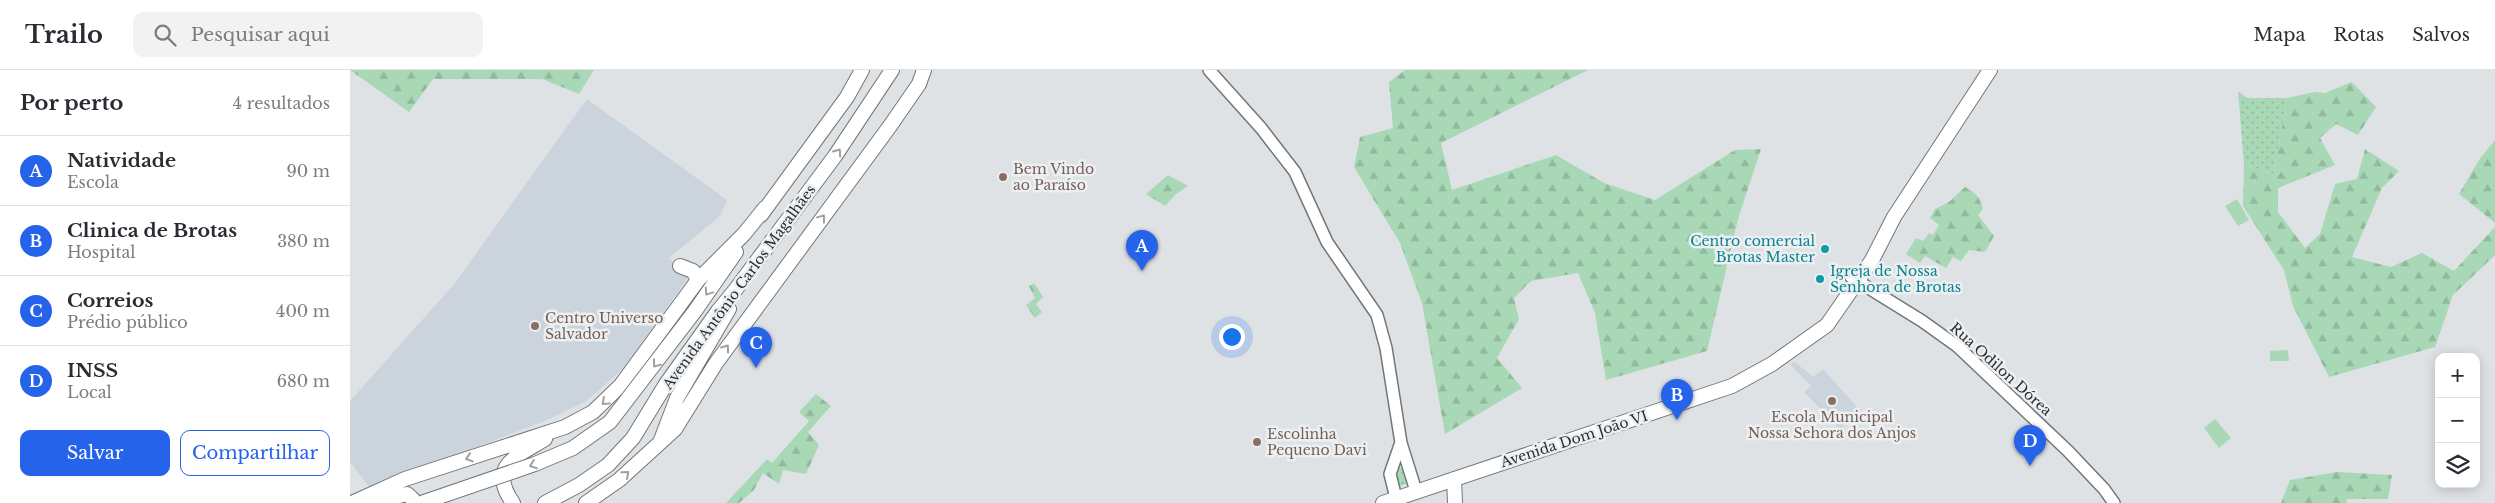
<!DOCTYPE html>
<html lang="pt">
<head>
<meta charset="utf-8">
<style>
  body { margin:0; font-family:"Libre Baskerville",serif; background:#f2f2f3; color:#2b2b33 }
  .controls { position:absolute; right:15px; bottom:15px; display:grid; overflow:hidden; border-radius:10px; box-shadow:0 2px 12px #0003 }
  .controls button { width:45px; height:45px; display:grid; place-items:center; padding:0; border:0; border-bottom:1px solid #e1e1e2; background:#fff; color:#2b2b33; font:25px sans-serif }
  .you { position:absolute; left:881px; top:266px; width:18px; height:18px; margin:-12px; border:4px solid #fff; border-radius:50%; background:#1a73e8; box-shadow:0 0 0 8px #1a73e833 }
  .badge { display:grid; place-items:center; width:32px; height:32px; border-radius:50%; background:#2563eb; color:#fff; font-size:16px; font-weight:700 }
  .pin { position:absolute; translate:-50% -41px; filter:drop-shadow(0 1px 2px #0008) }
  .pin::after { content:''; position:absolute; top:26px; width:18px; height:15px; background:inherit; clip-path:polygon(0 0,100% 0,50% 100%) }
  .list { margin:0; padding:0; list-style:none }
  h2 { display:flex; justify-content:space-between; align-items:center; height:65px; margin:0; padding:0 20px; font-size:21px }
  h2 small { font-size:16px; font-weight:400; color:#7c7c81 }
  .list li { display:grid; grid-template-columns:32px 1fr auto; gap:15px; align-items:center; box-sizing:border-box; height:70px; padding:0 20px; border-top:1px solid #e1e1e2 }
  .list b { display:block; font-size:19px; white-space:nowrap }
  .list p { margin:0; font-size:16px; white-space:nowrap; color:#7c7c81 }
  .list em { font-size:16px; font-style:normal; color:#7c7c81 }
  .actions { display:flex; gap:10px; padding:15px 20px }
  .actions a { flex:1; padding:11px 0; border:1px solid #2563eb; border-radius:10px; text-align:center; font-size:18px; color:#2563eb }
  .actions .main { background:#2563eb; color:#fff }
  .icon { flex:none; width:28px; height:28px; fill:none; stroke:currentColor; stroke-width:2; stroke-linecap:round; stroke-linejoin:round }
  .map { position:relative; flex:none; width:2145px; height:433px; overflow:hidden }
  header { display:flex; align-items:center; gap:30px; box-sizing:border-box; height:70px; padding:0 25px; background:#fff; border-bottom:1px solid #e1e1e2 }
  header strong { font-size:24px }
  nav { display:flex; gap:28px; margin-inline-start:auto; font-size:18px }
  .search { width:350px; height:45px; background:#f2f2f3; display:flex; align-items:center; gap:12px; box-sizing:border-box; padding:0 18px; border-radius:10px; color:#7c7c81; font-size:19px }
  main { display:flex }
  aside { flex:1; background:#fff }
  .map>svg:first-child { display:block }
  .built { fill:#cbd4dc }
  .grass { fill:url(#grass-dots) }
  .forest { fill:url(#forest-firs) }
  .garden { fill:#a8d8b5 }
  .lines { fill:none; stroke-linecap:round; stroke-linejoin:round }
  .minor-casing { stroke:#737678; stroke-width:14 }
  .major-casing { stroke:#737678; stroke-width:16 }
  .minor { stroke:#fff; stroke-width:11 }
  .major { stroke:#fff; stroke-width:14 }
  .major-bridge-casing { stroke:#737678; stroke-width:16; stroke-linecap:butt }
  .major-bridge { stroke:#fff; stroke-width:14 }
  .oneway { stroke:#a0a0a1 }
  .education-dot { fill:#8d6e63; stroke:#edf0f2; stroke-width:2 }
  .culture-dot { fill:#0f9aa8; stroke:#edf0f2; stroke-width:2 }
  .labels { text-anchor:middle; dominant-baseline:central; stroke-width:5; stroke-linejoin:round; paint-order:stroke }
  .education-label { font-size:14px; fill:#785e54; stroke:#edf0f2; text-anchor:start }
  .culture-label { font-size:14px; fill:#0d838f; stroke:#edf0f2; text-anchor:end }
  .street-label { font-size:14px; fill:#2c2d2e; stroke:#edf0f2 }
</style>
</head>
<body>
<header>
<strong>Trailo</strong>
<div class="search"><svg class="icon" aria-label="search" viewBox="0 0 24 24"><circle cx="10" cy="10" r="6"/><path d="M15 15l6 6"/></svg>Pesquisar aqui</div>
<nav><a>Mapa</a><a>Rotas</a><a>Salvos</a></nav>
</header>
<main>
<aside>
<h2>Por perto<small>4 resultados</small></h2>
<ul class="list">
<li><span class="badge">A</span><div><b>Natividade</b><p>Escola</p></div><em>90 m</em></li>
<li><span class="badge">B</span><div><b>Clinica de Brotas</b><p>Hospital</p></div><em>380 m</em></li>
<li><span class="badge">C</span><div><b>Correios</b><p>Prédio público</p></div><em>400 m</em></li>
<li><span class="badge">D</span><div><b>INSS</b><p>Local</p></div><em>680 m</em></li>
</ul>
<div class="actions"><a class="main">Salvar</a><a>Compartilhar</a></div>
</aside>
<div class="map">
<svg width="2145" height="433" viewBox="0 0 2145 433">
  <defs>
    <pattern id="grass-dots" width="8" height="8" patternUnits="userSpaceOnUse" patternTransform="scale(1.25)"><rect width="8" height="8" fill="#a8d8b5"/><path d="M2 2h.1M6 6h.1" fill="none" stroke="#91ba9c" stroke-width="1.8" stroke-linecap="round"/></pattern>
    <pattern id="forest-firs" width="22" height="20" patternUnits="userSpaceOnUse" patternTransform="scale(1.25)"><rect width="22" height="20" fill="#a8d8b5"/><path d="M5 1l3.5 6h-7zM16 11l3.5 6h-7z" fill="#91ba9c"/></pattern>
  </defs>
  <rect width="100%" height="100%" fill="#dfe2e5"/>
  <path class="built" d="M237,29l140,101 -7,16 -51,42 19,20 -65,91 -38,33 -43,20 -172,66 -20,-26v-61l105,-118z
    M1445,292l18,15 10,-8 37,41 -20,19 -36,-37 7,-6 -21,-22z"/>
  <path class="grass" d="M1888,21l9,7h40l-13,76 -30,-9z
    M1050,398h3l6,15 -12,4 -4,-16z"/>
  <path class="forest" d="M0,0h244l-15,24 -37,-15h-109l-24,33z
    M1055,0h183l-147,73 11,47 104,-35 48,28 51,17 80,-50 26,-1 -23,70 -31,132 -101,29 -11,-67 -17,-40 -47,8 -17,17 5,21 -22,39 25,30 -77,46 -23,-131 -22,-60 -46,-76 6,-30 33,-9 -4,-46z
    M2002,12l24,25 -18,28 -22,-11 -16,14 15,27 -57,23v24l27,36 15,-14 15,-50 22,-5 8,-30 34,22 -17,17 -30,69 39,10 31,-14 32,18 41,-44v28l-42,40 -18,52 -106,30 -36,-71 -9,-36 -41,-64 1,-41 30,9 13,-76 28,-6 10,1z
    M2145,70v83l-36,-29 20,-34z
    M818,105l20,11 -12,8 -11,12 -19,-12z
    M1615,117c10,5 15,10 18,22l-5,6 16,21 -9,16 -16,-2 -8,11 -8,-4 -7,11 -21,-12 -5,7 -14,-9 10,-16 7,3 6,-8 4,2 6,-10 -9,-7 5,-9 14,-7z
    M684,213l9,14 -7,7 6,8 -7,6 -9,-13 9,-7 -6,-12z
    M466,324l15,12 -23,26 11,13 -13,29 -23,-4 -4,14 -16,-11 -9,17 -15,13h-13l41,-44 5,4 37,-42 -10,-9z
    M1987,402l55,3 -4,24h-41l-1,4h-65l9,-23z"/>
  <path class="garden" d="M1887,129l12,21 -11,6 -13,-20z
    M1938,280l1,11h-19v-10z
    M1865,349l16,19 -12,10 -15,-20z"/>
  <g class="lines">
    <g class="minor-casing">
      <path id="minor" d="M859,0l52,58 34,44 32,70 50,73 9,33 15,95 15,48
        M1501,207l71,44 35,25 111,105 36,38 10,14
        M1046,428l-6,-24 10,-29"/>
    </g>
    <g class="major-casing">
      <path id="major" d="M411,145l86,-118 15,-27
        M330,196l13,5 5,9
        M345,241l41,-59
        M311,370l16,-42 52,-89
        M1104,409l1,24
        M2,433l53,-24 160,-52 28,-15 28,-27 77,-105 46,-46 21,-26
        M20,433l37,-9 10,9
        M163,433c-26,-37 4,-47 32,-64
        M195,433l34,-18 29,-20 25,-27 33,-54 52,-73 18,-22 99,-133 57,-86
        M236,433l33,-23 56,-51 41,-66 174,-237 29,-42 5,-14
        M1033,433l349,-117 40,-22 55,-39 45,-65 22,-43 96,-147"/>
    </g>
    <use href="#minor" class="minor"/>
    <use href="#major" class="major"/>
    <g class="major-bridge-casing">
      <path id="major-bridge" d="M71,433l114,-39 38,-16 37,-26 85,-111"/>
    </g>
    <use href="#major-bridge" class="major-bridge"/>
  </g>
  <defs><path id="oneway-chevron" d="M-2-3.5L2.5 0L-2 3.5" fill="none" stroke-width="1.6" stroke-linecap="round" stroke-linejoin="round" transform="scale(1.25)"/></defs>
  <g class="oneway">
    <use href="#oneway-chevron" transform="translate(488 82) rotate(-55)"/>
    <use href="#oneway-chevron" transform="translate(472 148) rotate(-53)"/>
    <use href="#oneway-chevron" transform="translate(358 222) rotate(124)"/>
    <use href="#oneway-chevron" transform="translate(376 278) rotate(-54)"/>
    <use href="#oneway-chevron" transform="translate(306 294) rotate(127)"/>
    <use href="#oneway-chevron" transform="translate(255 332) rotate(138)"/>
    <use href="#oneway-chevron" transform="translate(119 388) rotate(162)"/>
    <use href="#oneway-chevron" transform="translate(183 395) rotate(159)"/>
    <use href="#oneway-chevron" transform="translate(276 404) rotate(-41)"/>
  </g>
  <g class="education-dot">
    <circle cx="653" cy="107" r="5"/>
    <circle cx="185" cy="256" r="5"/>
    <circle cx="1482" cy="331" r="5"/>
    <circle cx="907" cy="372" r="5"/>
  </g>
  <g class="culture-dot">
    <circle cx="1475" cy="179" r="5"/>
    <circle cx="1470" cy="209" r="5"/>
  </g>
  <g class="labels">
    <g class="education-label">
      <text x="663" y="99">Bem Vindo<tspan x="663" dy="16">ao Paraíso</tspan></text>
      <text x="195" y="248">Centro Universo<tspan x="195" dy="16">Salvador</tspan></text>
      <text x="1482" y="347" text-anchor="middle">Escola Municipal<tspan x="1482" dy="16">Nossa Sehora dos Anjos</tspan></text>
      <text x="917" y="364">Escolinha<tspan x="917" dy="16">Pequeno Davi</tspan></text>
    </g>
    <g class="culture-label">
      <text x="1465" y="171">Centro comercial<tspan x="1465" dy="16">Brotas Master</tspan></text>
      <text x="1480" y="201" text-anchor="start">Igreja de Nossa<tspan x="1480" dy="16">Senhora de Brotas</tspan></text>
    </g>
    <g class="street-label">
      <text transform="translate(389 217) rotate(-54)">Avenida Antônio Carlos Magalhães</text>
      <text transform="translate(1651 299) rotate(42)">Rua Odilon Dórea</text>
      <text transform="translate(1224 369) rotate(-18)">Avenida Dom João VI</text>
    </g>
  </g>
</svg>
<div class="controls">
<button>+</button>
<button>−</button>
<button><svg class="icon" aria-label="layers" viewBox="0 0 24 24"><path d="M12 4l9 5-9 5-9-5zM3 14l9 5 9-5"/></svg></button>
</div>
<div class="you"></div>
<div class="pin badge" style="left:792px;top:201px">A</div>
<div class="pin badge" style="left:1327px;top:350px">B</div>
<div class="pin badge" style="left:406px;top:298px">C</div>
<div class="pin badge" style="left:1680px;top:396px">D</div>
</div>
</main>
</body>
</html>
